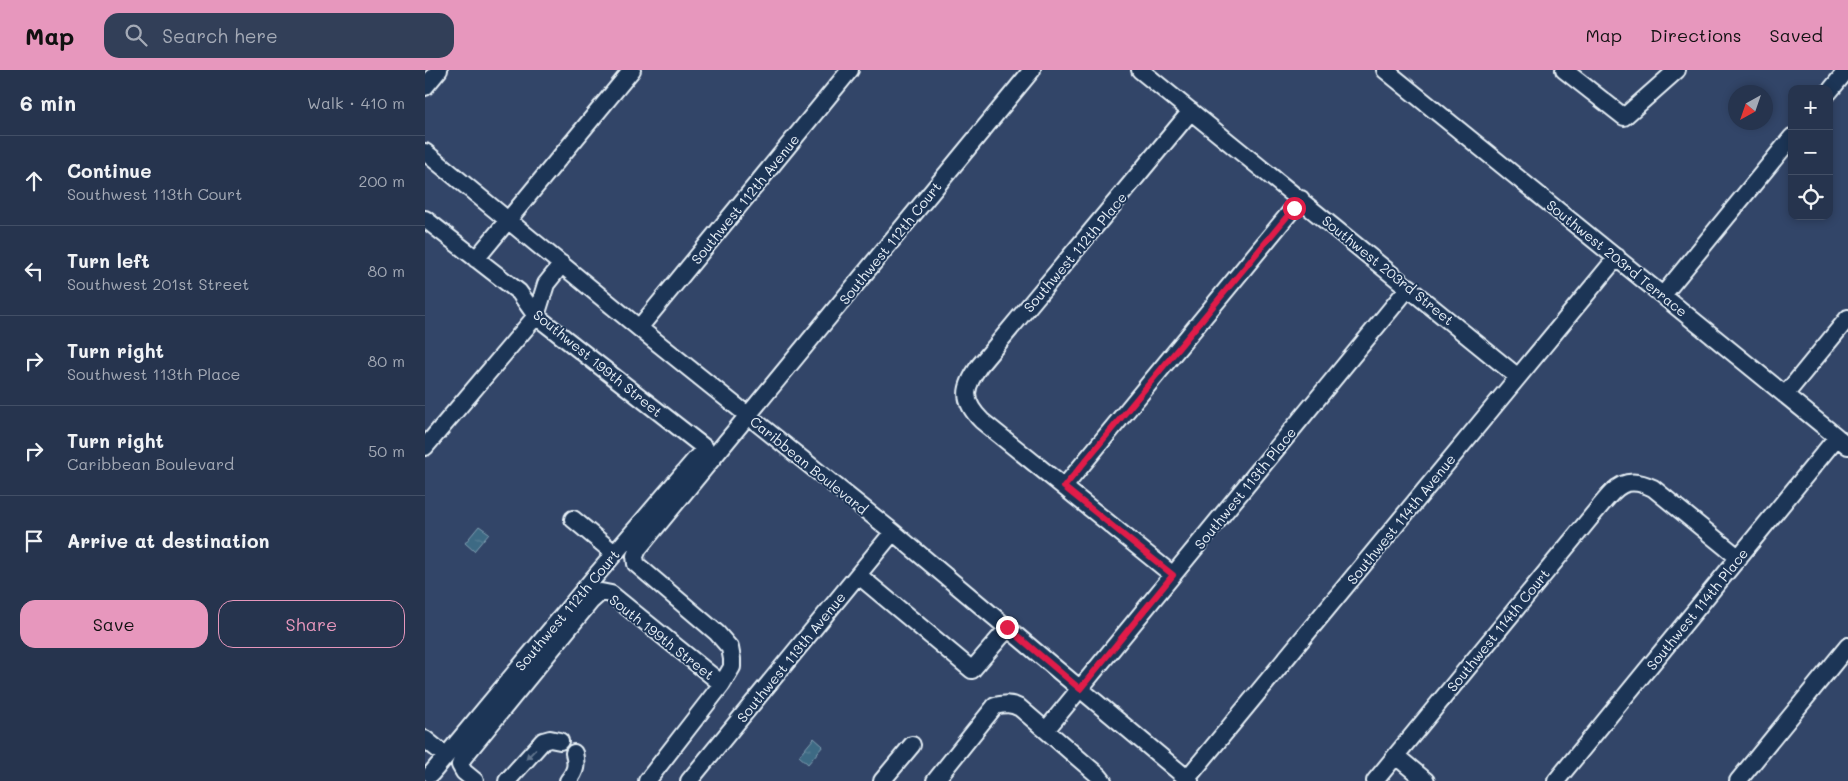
<!DOCTYPE html>
<html lang="en">
<head>
<meta charset="utf-8">
<style>
  body { margin:0; font-family:Mali,sans-serif; background:#323f58; color:#f1f3f6 }
  .controls { position:absolute; right:15px; top:15px; display:grid; overflow:hidden; border-radius:10px; box-shadow:0 2px 8px #0003 }
  .controls button { width:45px; height:45px; display:grid; place-items:center; padding:0; border:0; border-bottom:1px solid #424f66; background:#26344e; color:#f1f3f6; font:25px sans-serif }
  .compass { position:absolute; left:1303px; top:15px; width:45px; height:45px; border-radius:50%; background:#26344e; box-shadow:0 2px 8px #0003; rotate:220deg }
  .stop { position:absolute; width:15px; height:15px; margin:-11px; border:4px solid #e11d48; border-radius:50%; background:#fff }
  .stop.end { background:#e11d48; border-color:#fff; box-shadow:0 1px 5px #0008 }
  .list { margin:0; padding:0; list-style:none }
  h2 { display:flex; justify-content:space-between; align-items:center; height:65px; margin:0; padding:0 20px; font-size:21px }
  h2 small { font-size:16px; font-weight:400; color:#a4aab6 }
  .list li { display:grid; grid-template-columns:32px 1fr auto; gap:15px; align-items:center; box-sizing:border-box; height:90px; padding:0 20px; border-top:1px solid #424f66 }
  .list b { display:block; font-size:19px; white-space:nowrap }
  .list p { margin:0; font-size:16px; white-space:nowrap; color:#a4aab6 }
  .list em { font-size:16px; font-style:normal; color:#a4aab6 }
  .actions { display:flex; gap:10px; padding:15px 20px }
  .actions a { flex:1; padding:11px 0; border:1px solid #e797bd; border-radius:15px; text-align:center; font-size:18px; color:#e797bd }
  .actions .main { background:#e797bd; color:#111 }
  .icon { flex:none; width:28px; height:28px; fill:none; stroke:currentColor; stroke-width:2; stroke-linecap:round; stroke-linejoin:round }
  .map { position:relative; flex:none; width:1423px; height:711px; overflow:hidden }
  header { display:flex; align-items:center; gap:30px; box-sizing:border-box; height:70px; padding:0 25px; background:#e797bd; color:#111 }
  header strong { font-size:24px }
  nav { display:flex; gap:28px; margin-inline-start:auto; font-size:18px }
  .search { width:350px; height:45px; background:#323f58; display:flex; align-items:center; gap:12px; box-sizing:border-box; padding:0 18px; border-radius:15px; color:#a4aab6; font-size:19px }
  main { display:flex }
  aside { flex:1; background:#26344e }
  .map>svg:first-child { display:block }
  .water { fill:url(#water-ripples); stroke:#82a0b2 }
  .lines { fill:none; stroke-linecap:round; stroke-linejoin:round }
  .minor-casing { stroke:#e8f1f8; stroke-width:20 }
  .minor { stroke:#1d3557; stroke-width:16 }
  .oneway { fill:#64778f }
  .route { stroke:#e11d48; stroke-width:6 }
  .labels { text-anchor:middle; dominant-baseline:central; stroke-width:4; stroke-linejoin:round; paint-order:stroke }
  .street-label { font-size:14px; fill:#e8f1f8; stroke:#1d3557 }
</style>
</head>
<body>
<header>
<strong>Map</strong>
<div class="search"><svg class="icon" aria-label="search" viewBox="0 0 24 24"><circle cx="10" cy="10" r="6"/><path d="M15 15l6 6"/></svg>Search here</div>
<nav><a>Map</a><a>Directions</a><a>Saved</a></nav>
</header>
<main>
<aside>
<h2>6 min<small>Walk · 410 m</small></h2>
<ul class="list">
<li><svg class="icon" aria-label="ahead" viewBox="0 0 24 24"><path d="M12 20V5M6 11l6-6 6 6"/></svg><div><b>Continue</b><p>Southwest 113th Court</p></div><em>200 m</em></li>
<li><svg class="icon" aria-label="left" viewBox="0 0 24 24"><path d="M17 20v-9H6M10 6l-5 5 5 5"/></svg><div><b>Turn left</b><p>Southwest 201st Street</p></div><em>80 m</em></li>
<li><svg class="icon" aria-label="right" viewBox="0 0 24 24"><path d="M7 20v-9h11M14 6l5 5-5 5"/></svg><div><b>Turn right</b><p>Southwest 113th Place</p></div><em>80 m</em></li>
<li><svg class="icon" aria-label="right" viewBox="0 0 24 24"><path d="M7 20v-9h11M14 6l5 5-5 5"/></svg><div><b>Turn right</b><p>Caribbean Boulevard</p></div><em>50 m</em></li>
<li><svg class="icon" aria-label="arrive" viewBox="0 0 24 24"><path d="M6 21V4h12l-3 4 3 4H6"/></svg><div><b>Arrive at destination</b></div></li>
</ul>
<div class="actions"><a class="main">Save</a><a>Share</a></div>
</aside>
<div class="map">
<svg width="1423" height="711" viewBox="0 0 1423 711">
  <defs>
    <pattern id="water-ripples" width="26" height="14" patternUnits="userSpaceOnUse" patternTransform="scale(1.25)"><rect width="26" height="14" fill="#3e6a84"/><path d="M2 4q2-2 4 0t4 0M15 11q2-2 4 0t4 0" fill="none" stroke="#5a8096"/></pattern>
  </defs>
  <rect width="100%" height="100%" fill="#324568"/>
  <filter id="ink" filterUnits="userSpaceOnUse"><feTurbulence type="fractalNoise" baseFrequency=".02" numOctaves="2"/><feDisplacementMap in="SourceGraphic" scale="10" xChannelSelector="R" yChannelSelector="G"/><feConvolveMatrix kernelMatrix="1 2 1 2 8 2 1 2 1" color-interpolation-filters="sRGB"/></filter>
  <g filter="url(#ink)">
    <path class="water" d="M54,456l10,7 -15,18 -9,-8z
      M389,668l9,8 -15,18 -9,-8z"/>
    <g class="lines">
      <g class="minor-casing">
        <path id="minor" d="M715,0l378,307
          M960,0l463,376
          M1139,0l60,47 53,-47
          M0,17l14,-17
          M1404,22l18,-22
          M0,82l214,176 254,204 297,249
          M0,149l94,73 17,24 169,132 -113,132 -161,194
          M51,189l156,-189
          M1238,225l129,-158
          M214,258l211,-258
          M1360,325l63,-77
          M0,377l111,-131 10,-32 16,-20
          M639,417l237,-288
          M148,449l41,34
          M433,505l114,95 36,-42
          M748,505l-191,-154c-21,-21 -18,-34 -2,-56l211,-254
          M621,660l363,-443
          M0,669l21,17
          M971,686l30,25
          M50,711l-11,-9 -4,-7 3,-7 128,-157 10,-9 10,2 111,90
          M82,711l36,-40 7,-2 10,2
          M143,711c8,-10 9,-16 6,-28
          M222,711l75,-97 10,-17v-8l-2,-11 -13,-15 -81,-69 -1,-8 3,-7 394,-479
          M264,711l204,-249
          M457,711l30,-36
          M510,711l60,-75c10,-2 16,-3 25,2l79,68 4,5
          M760,711l432,-524
          M950,711l221,-270c18,-21 27,-38 57,-23l86,70
          M1131,711l281,-344
          M1313,711l110,-135"/>
      </g>
      <use href="#minor" class="minor"/>
    </g>
    <defs><path id="oneway-solid" d="M-6-.8H1V-3.2L6.5 0L1 3.2V.8H-6Z" transform="scale(1.25)"/></defs>
    <use class="oneway" href="#oneway-solid" transform="translate(106 684) rotate(134)"/>
  </g>
  <g class="lines" filter="url(#ink)">
    <path class="route" d="M582,557l73,62 93,-114 -109,-88 230,-279"/>
  </g>
  <g class="labels">
    <g class="street-label">
      <text transform="translate(320 129) rotate(-51)">Southwest 112th Avenue</text>
      <text transform="translate(465 173) rotate(-51)">Southwest 112th Court</text>
      <text transform="translate(650 182) rotate(-50)">Southwest 112th Place</text>
      <text transform="translate(1192 188) rotate(39)">Southwest 203rd Terrace</text>
      <text transform="translate(963 200) rotate(39)">Southwest 203rd Street</text>
      <text transform="translate(173 293) rotate(39)">Southwest 199th Street</text>
      <text transform="translate(384 395) rotate(39)">Caribbean Boulevard</text>
      <text transform="translate(820 418) rotate(-51)">Southwest 113th Place</text>
      <text transform="translate(976 449) rotate(-51)">Southwest 114th Avenue</text>
      <text transform="translate(1272 539) rotate(-51)">Southwest 114th Place</text>
      <text transform="translate(142 540) rotate(-50)">Southwest 112th Court</text>
      <text transform="translate(1073 560) rotate(-51)">Southwest 114th Court</text>
      <text transform="translate(237 567) rotate(38)">South 199th Street</text>
      <text transform="translate(366 587) rotate(-51)">Southwest 113th Avenue</text>
    </g>
  </g>
</svg>
<div class="controls">
<button>+</button>
<button>−</button>
<button><svg class="icon" aria-label="locate" viewBox="0 0 24 24"><circle cx="12" cy="12" r="6"/><path d="M12 2v4M12 18v4M2 12h4M18 12h4"/></svg></button>
</div>
<svg class="compass" viewBox="-18 -18 36 36"><path d="M0-13l5 13h-10z" fill="#e53935"/><path d="M0 13l5-13h-10z" fill="#a4aab6"/></svg>
<div class="stop" style="left:869px;top:138px"></div>
<div class="stop end" style="left:582px;top:557px"></div>
</div>
</main>
</body>
</html>
